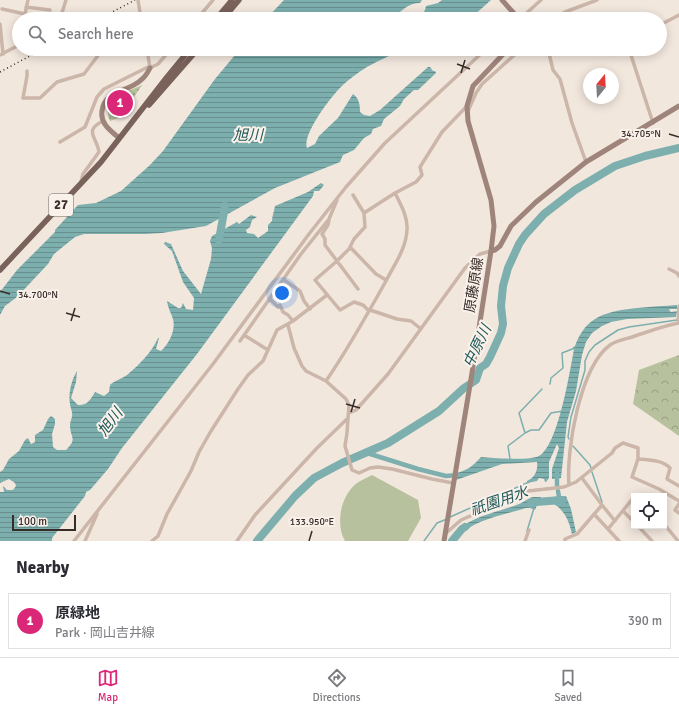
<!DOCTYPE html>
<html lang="en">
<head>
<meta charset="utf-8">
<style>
  body { margin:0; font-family:Signika,"Noto Sans JP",sans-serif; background:#f7f7f7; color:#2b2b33 }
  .controls { position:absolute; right:12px; bottom:12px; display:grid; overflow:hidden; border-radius:0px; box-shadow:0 2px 10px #0003 }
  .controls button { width:36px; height:36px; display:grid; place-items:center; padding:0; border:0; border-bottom:1px solid #e1e1e2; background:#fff; color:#2b2b33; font:20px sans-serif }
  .compass { position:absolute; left:583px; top:68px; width:36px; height:36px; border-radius:50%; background:#fff; box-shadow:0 2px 10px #0003; rotate:18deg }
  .scale { position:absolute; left:12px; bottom:10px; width:64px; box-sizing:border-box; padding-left:4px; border:2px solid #382c29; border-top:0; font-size:11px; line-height:14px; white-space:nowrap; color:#382c29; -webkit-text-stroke:3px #faf1ea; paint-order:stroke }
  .you { position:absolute; left:282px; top:293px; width:14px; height:14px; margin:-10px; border:3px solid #fff; border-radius:50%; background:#1a73e8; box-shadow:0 0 0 6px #1a73e833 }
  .badge { display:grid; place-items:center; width:26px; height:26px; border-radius:50%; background:#db2777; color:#fff; font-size:13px; font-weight:700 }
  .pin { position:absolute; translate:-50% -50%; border:2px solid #fff; box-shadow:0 1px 4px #0006 }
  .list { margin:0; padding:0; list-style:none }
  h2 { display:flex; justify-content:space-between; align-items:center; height:52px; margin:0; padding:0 16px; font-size:17px }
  h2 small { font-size:13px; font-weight:400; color:#7c7c81 }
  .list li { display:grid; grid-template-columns:26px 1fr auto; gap:12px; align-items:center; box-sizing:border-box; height:56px; margin:0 8px 8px; padding:0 8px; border:1px solid #e1e1e2; border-radius:0px }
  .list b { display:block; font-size:15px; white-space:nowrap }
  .list p { margin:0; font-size:13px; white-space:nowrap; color:#7c7c81 }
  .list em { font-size:13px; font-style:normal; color:#7c7c81 }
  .icon { flex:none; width:22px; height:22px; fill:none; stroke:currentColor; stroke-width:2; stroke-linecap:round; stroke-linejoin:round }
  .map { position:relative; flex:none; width:679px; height:541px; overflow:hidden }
  .search { position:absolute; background:#fff; box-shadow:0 2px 10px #0003; left:12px; right:12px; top:12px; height:44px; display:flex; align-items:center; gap:10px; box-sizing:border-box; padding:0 14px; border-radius:22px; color:#7c7c81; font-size:15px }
  .sheet { height:116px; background:#fff }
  nav { display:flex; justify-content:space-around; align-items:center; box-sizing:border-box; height:56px; border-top:1px solid #e1e1e2; background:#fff; font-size:11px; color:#7c7c81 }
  nav a { display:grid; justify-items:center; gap:2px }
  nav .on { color:#db2777 }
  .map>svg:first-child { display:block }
  .grass { fill:url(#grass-dots) }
  .forest { fill:url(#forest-crowns) }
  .garden { fill:#b8c19d }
  .water { fill:url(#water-rules) }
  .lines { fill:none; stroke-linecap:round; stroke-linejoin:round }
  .stream { stroke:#7cafae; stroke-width:1.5 }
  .canal { stroke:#7cafae; stroke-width:4.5 }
  .river { stroke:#7cafae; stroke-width:8 }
  .street { stroke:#cbb6a9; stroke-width:3.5 }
  .secondary { stroke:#9e847a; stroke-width:5 }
  .primary { stroke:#79625a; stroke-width:5.5 }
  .rail { stroke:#382c29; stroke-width:1.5; stroke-dasharray:1 3; stroke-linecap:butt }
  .ticks { fill:none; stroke:#382c29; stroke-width:1.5 }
  .labels { text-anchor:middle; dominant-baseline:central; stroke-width:4; stroke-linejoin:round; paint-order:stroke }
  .shield { fill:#faf1ea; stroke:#726763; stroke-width:1 }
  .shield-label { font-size:13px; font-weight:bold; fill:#382c29 }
  .street-label { font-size:14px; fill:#382c29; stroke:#faf1ea }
  .water-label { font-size:15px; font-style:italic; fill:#1e5959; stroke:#faf1ea }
  .ticks-label { font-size:10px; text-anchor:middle; fill:#382c29; stroke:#faf1ea; stroke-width:4; stroke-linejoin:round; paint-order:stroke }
</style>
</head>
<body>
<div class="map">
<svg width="679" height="541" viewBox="0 0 679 541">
  <defs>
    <pattern id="grass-dots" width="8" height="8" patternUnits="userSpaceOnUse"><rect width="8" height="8" fill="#b8c19d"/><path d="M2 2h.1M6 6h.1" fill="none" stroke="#979d80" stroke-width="1.8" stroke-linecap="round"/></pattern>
    <pattern id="forest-crowns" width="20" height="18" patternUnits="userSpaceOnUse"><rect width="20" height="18" fill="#b8c19d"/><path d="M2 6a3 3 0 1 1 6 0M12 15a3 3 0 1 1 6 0" fill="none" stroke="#979d80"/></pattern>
    <pattern id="water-rules" width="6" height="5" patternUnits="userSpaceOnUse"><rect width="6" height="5" fill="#7cafae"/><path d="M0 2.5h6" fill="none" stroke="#678f8e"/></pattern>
  </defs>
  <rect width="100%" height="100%" fill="#f2e7dd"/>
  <path class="grass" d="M142,85l-21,32 -11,4c-4,-9 -2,-15 3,-23z"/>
  <path class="forest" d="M679,355v81l-46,-32 6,-34z"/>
  <path class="garden" d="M372,475l46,25 3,18 -13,23h-63c-10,-18 -4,-46 12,-58 4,-3 10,-5 15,-8z"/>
  <path class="water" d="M284,0h138l-2,3c-10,-1 -21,9 -27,16h-127z
    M442,0h49l-20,18 -66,1 5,-2 5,1 2,-4 6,-1 2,-3 1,-4 12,-3z
    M240,49h165c-12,5 -37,16 -47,24 -7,5 -14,10 -19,16 -9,9 -37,46 -32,59l8,-4 4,-8 19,-18 15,-24c6,4 7,11 7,18l4,3 6,1 10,-6 48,-43h2l3,4h2l1,2 -18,17h-4l-10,9 -4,7 -16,13 -3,7 -8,3 -2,5 -7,4 -10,12 -11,5 -3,7 -65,26 -69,38 -44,7 -17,1h-61l-9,3 -21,17 -6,10 -31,33 -12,9 -5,9v-23l17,-22 38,-38v-2l23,-25 18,-2 25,-12 29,-26 13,-14 52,-72z
    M321,183l3,2 -5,6h-5l-1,5 -116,158 -75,94 -14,21 -18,21 -4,2 -1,4 -33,42v3h-52v-49h4l-1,-6 4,4h6l3,-4 -1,-3 -6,-4 -9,4v-11l3,-2 6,-11 10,-8 6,-11 3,-2 3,6 4,-2v-7l8,-5 5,-11 3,-3 4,3v5l-3,10 1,13 4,3h9c12,-12 4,-12 4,-25 0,-4 3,-8 2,-12 0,-3 -2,-6 -2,-9 -2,-11 2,-25 7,-33l-1,11 -5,16 7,7c9,1 13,-6 17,-13l9,4 5,-4 1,-7c5,-5 12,-6 17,-10 12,-10 25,-23 31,-37h1l-3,11 5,2c8,-7 15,-21 12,-32 -2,-6 -5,-11 -6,-18l11,7h3l2,-5 3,6 7,1 1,-12 -11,-16 -11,-31 -8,-7 1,-2 6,2 12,27 18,23 10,-35 1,-11 -2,-7 2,-5 25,-14 2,2 12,-9 6,2 -5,3 -2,7 -4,3 1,3 7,1 4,4 10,-7v-6l4,-4c0,-5 2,-9 3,-15l33,-14z
    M677,305v4h-7l-1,1 2,2 6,-1 -1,6 -49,2 -16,3 -9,4 -10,7 -6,9 -4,13 -6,36 -9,31 -6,56 -9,1v-10l7,-21 -2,-4 -8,18v16l-3,4h-1l-1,-3 -5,-1 -2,3 -10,2v-2c8,-4 11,-10 10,-19l-35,2 -46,16 1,-7c11,-3 17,-8 24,-16 13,1 48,4 58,-1 19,-10 31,-85 35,-107l-1,-2 2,-1c4,-11 10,-21 20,-27 18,-12 60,-12 82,-14z
    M566,496l5,13 5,23 -4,2c-3,-13 -7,-24 -20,-31v-6z
    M533,497h8v6l-4,2 -2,5 -5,-2h-4c-19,6 -54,12 -66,28l-3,-3c9,-16 46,-22 62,-29 5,-2 9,-6 14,-7z"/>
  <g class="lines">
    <path class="stream" d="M550,384l1,-6 12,-10 -1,-15 13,-5
      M525,433l6,-3h8l12,-17 12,-2
      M569,439l-1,-2 3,-20 14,-47v-9l4,-9 6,-7 23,-15 11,-3 48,-7
      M573,446l17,19 1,3
      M510,459l-2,-13 17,-13 -6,-20 23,-24
      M592,472l10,30
      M450,517l79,-35
      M527,531l7,-23
      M424,541l13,-18 10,-4"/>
    <path class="canal" d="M367,453l51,16 28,7 12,-1
      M557,473v13
      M558,491l1,6 4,5"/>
    <path class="river" d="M219,240l6,-34
      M531,504l5,-2 26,-2
      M257,541l38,-45 19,-18 28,-15 46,-20 51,-32 25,-23 12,-8 4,-12 6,-4 4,-7 11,-24 2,-9 -2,-18 2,-20 5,-18 11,-24 6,-9 19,-21 31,-24 40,-24 30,-10 34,-8
      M452,541l10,-12 3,-2"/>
    <path class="street" d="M138,0l3,19
      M26,7l24,3
      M2,9l23,5
      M24,19l4,-19
      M60,19l6,-19
      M197,19l16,-19
      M520,19l21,-19
      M555,19l10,-7 32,-12
      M0,24l3,30
      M660,25l19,-10
      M147,49l3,19 8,-4 13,-15
      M548,49l5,21 7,9 12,44 14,39
      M629,49l24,74
      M0,55l19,-10v-2
      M27,71v5l-4,22h17l17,-16 27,-8 19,-25
      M468,111l8,-18 6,-9 39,-35
      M60,142l25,-15 12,-30 7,-8 46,-23
      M81,182l2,-8 16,-22c-2,-15 -16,-21 4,-31
      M353,195l11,18 1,14 -11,12 -4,8 26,27 10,6
      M364,213l31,-20 21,-11 6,-7 -2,-8 22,-35 25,-26
      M329,220l-1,5 -6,9 3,5v6l33,44
      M350,248l-13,13 -22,19 25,30 14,-8 9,3 6,6
      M669,269l8,4 2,3
      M284,280l16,11 4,10 6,8
      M270,299l8,8 2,-2 3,7 5,3 5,6
      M370,310l27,9 14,2 10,8
      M678,323l1,-17
      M288,325l6,23 8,18 4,5 20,10 20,18 3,6 -2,28 -2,13 7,24 7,3 11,-5 8,-1 14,2 40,10 21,4
      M244,335l24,15
      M240,341l61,-87 28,-35 8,-19
      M326,381c22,-32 41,-66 60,-100 8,-16 20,-32 21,-51 1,-13 -6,-25 -12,-37
      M349,413l7,-3 32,-36 77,-106 15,-14 11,-3
      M638,459l-6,18 27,12 20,12
      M569,485c-3,-35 11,-118 41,-140 7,-5 17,-6 25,-9 15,-5 28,-10 44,-13
      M679,504l-4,6 4,3
      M602,505l13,16
      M623,511l11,11
      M594,514l25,27
      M664,524l14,17
      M638,526l14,15
      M608,529l26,-32
      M445,534l16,-14 67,-29 36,-4 12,-5 36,-29 3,-5 8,-5 15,5v11c11,1 25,1 32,9l-3,11 12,7
      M74,541l139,-177 96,-130 37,-47 39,-44 101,-94
      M85,541l12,-27
      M152,541l6,-5 9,-22 24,-43 8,-19 12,-21 27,-42 10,-14 15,-14 14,-31 16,-9 34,-26
      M237,541l18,-26 62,-67 31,-30
      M525,541l4,-11
      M565,541v-2l12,-5 25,-29 -20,-27"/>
    <path class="secondary" d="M502,0l17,19
      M119,138c-8,-7 -19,-14 -17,-27 2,-21 27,-19 39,-31 4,-3 7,-8 9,-12
      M491,251l4,-1 5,-4 11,-20 25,-24 50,-40 93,-56
      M444,541l28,-168 19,-122 3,-25 -3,-26 -23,-79 -1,-15 6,-20 35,-37"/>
    <path class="primary" d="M216,19l16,-19
      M223,19l16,-19
      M149,105l49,-56
      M0,270l101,-108 66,-85 23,-28"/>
    <path class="rail" d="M99,19l36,-19
      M0,72l43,-23"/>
  </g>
  <path class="ticks" d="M457,64l13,5M461,73l4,-13M669,134l10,3M0,291l10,3M66,313l14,4M71,321l4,-13M346,404l14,4M351,412l4,-13M309,541l3,-10"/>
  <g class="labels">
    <rect class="shield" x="49" y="194" width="24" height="22" rx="3"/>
    <g class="shield-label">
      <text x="61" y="205">27</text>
    </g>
    <g class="street-label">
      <text transform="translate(474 285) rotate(-81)">原藤原線</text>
    </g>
    <g class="water-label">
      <text x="248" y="135">旭川</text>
      <text transform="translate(477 346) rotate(-64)">中原川</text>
      <text transform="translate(110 422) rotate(-53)">旭川</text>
      <text transform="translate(499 501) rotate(-19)">祇園用水</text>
    </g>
  </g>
  <g class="ticks-label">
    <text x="641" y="137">34.705°N</text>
    <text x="38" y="298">34.700°N</text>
    <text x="312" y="525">133.950°E</text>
  </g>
</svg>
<div class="controls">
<button><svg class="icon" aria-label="locate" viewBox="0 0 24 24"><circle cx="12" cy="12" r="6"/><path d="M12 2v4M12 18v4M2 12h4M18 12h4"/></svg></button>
</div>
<svg class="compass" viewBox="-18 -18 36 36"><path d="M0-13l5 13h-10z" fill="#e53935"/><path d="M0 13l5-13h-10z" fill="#7c7c81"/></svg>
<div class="scale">100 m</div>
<div class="you"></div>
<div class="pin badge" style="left:120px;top:103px">1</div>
<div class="search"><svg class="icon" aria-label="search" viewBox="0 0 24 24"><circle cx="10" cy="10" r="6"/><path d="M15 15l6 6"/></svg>Search here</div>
</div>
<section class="sheet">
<h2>Nearby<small></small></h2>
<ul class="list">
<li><span class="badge">1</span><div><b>原緑地</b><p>Park · 岡山吉井線</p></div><em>390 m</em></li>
</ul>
</section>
<nav>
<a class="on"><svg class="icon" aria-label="map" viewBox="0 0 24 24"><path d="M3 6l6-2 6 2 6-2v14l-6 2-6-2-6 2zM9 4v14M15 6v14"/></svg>Map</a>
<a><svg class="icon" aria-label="directions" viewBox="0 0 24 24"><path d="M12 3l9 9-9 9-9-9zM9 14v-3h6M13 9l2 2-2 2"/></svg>Directions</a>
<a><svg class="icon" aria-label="saved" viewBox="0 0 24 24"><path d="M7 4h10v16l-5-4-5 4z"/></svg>Saved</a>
</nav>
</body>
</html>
